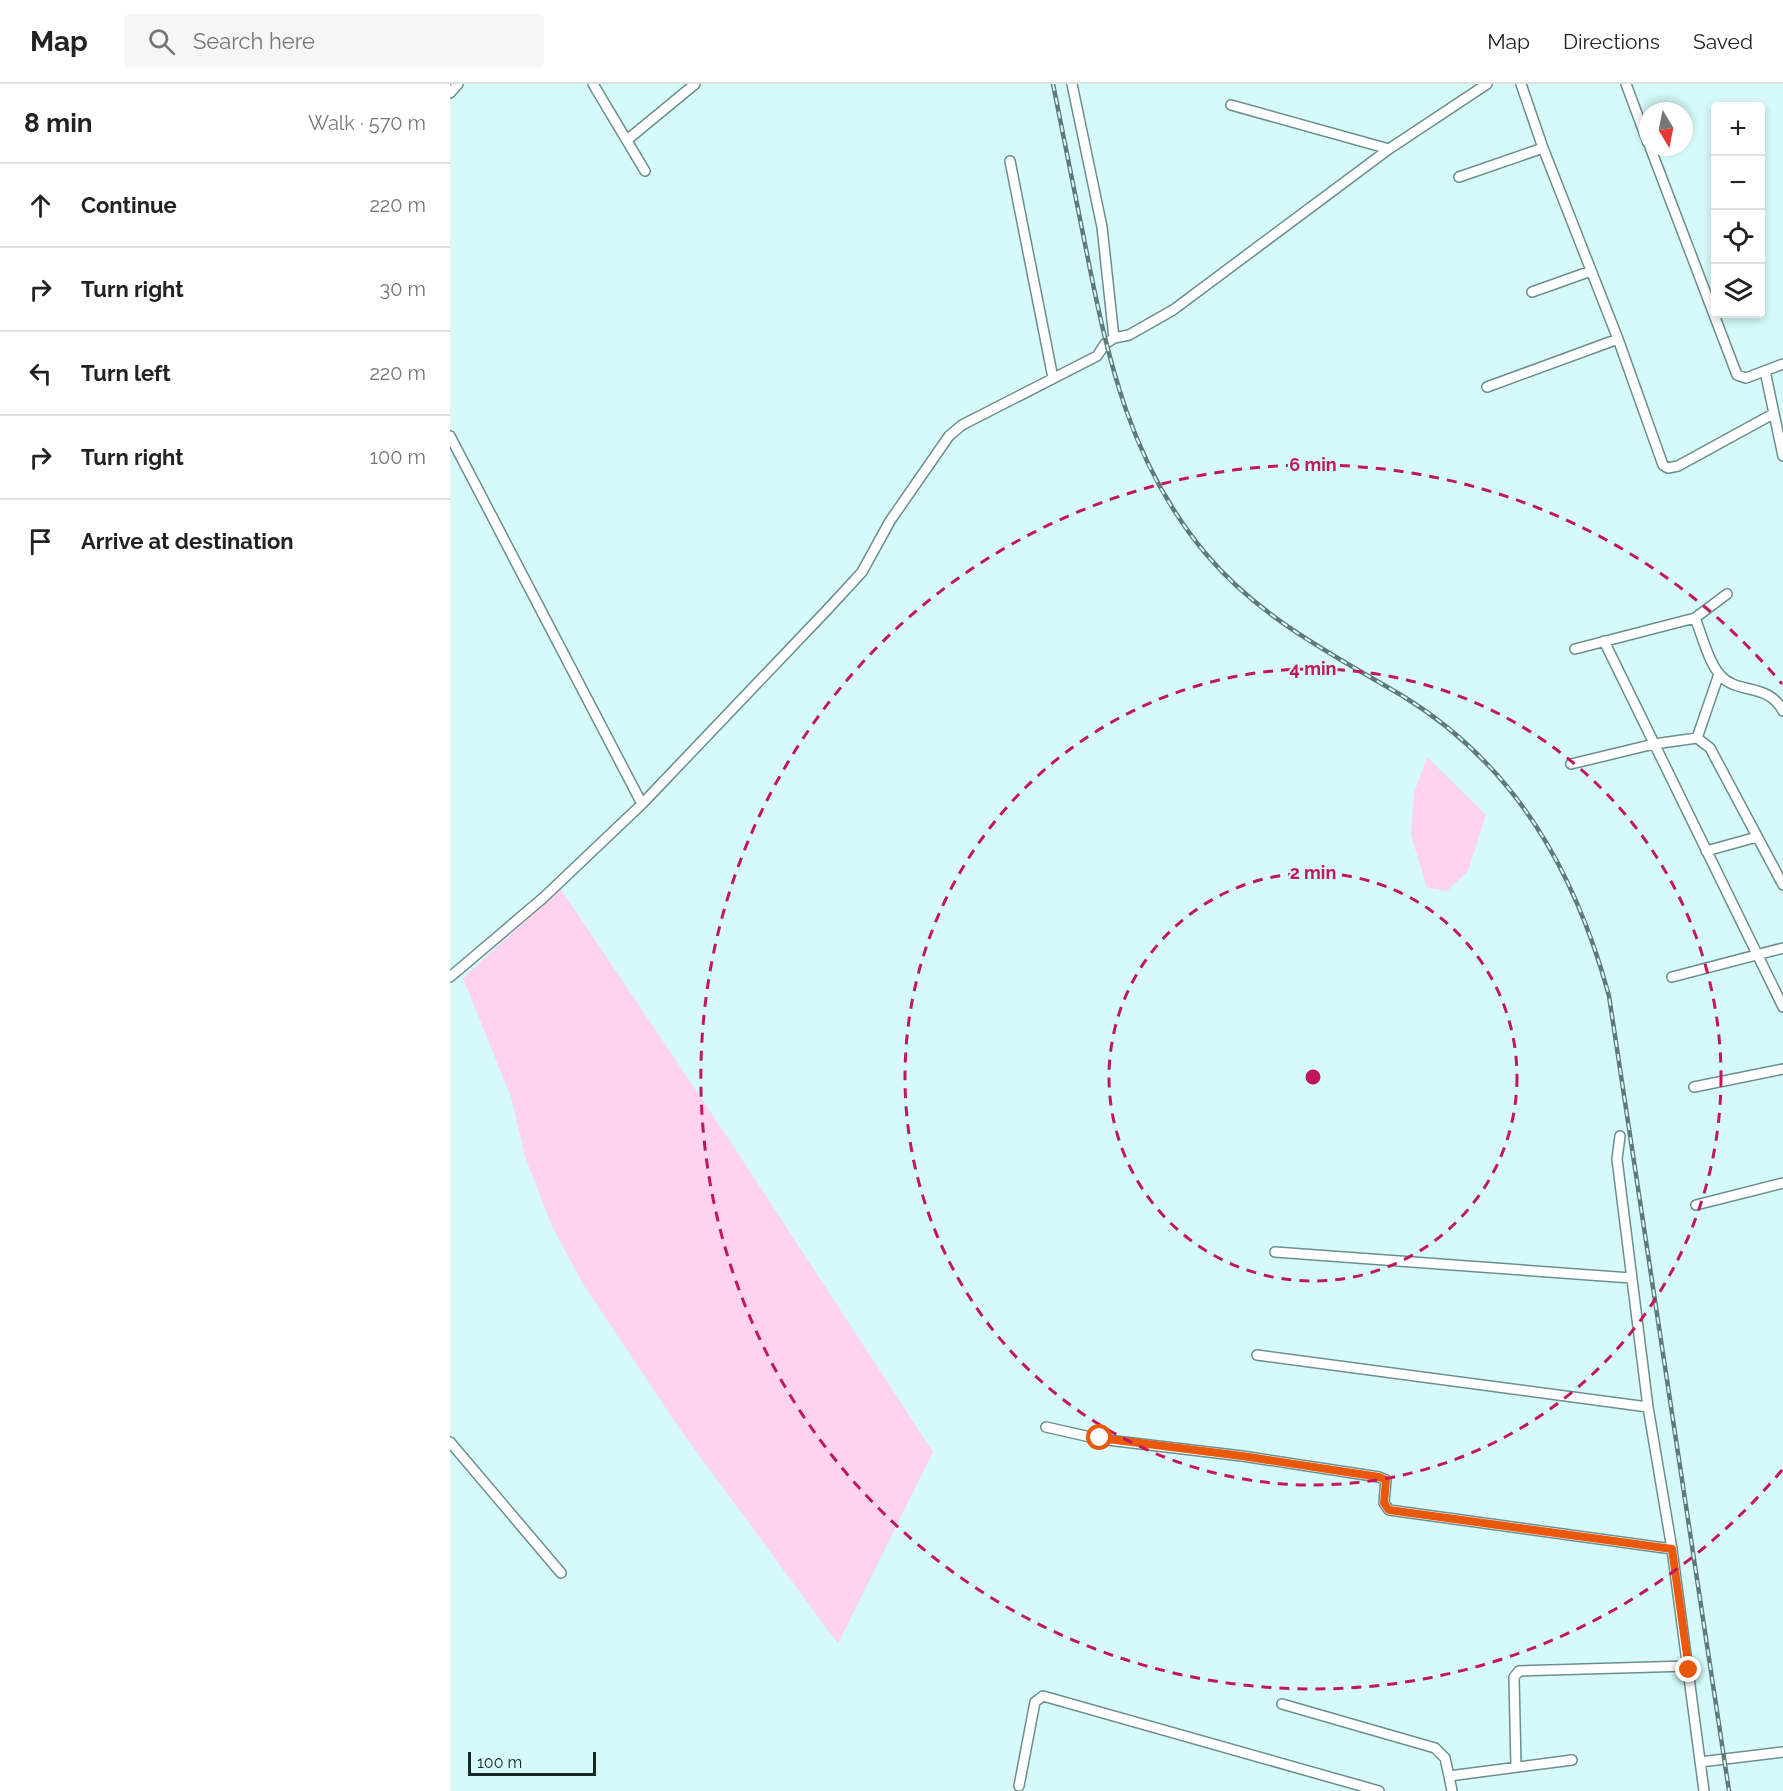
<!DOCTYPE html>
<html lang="en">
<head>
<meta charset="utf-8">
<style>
  body { margin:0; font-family:Raleway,sans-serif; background:#f6f6f6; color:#222 }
  .controls { position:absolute; right:18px; top:18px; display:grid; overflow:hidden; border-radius:6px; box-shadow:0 3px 9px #0003 }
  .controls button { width:54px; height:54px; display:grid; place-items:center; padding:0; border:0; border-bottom:2px solid #e0e0e0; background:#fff; color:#222; font:30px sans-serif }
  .compass { position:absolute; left:1189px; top:18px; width:54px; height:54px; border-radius:50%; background:#fff; box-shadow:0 3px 9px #0003; rotate:170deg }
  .scale { position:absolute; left:18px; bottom:15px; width:128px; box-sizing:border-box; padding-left:6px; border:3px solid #192727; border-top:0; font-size:16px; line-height:21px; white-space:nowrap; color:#192727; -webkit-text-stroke:4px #d5faf9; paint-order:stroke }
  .stop { position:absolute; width:18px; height:18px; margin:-14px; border:4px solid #ea580c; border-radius:50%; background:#fff }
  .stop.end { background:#ea580c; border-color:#fff; box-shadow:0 2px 6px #0008 }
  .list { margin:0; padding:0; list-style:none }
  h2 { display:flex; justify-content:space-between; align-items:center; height:78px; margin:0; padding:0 24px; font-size:26px }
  h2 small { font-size:20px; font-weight:400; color:#767676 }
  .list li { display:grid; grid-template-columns:39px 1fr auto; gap:18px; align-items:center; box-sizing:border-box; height:84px; padding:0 24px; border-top:2px solid #e0e0e0 }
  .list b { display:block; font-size:22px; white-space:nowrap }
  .list em { font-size:20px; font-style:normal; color:#767676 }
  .icon { flex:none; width:33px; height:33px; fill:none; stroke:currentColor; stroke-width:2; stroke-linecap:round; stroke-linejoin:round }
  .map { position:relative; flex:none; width:1333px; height:1707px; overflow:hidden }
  header { display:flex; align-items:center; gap:36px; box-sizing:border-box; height:84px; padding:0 30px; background:#fff; border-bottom:2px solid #e0e0e0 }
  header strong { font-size:28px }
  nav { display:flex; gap:33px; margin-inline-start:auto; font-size:21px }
  .search { width:420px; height:54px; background:#f6f6f6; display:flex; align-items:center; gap:15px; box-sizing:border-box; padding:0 21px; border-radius:6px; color:#767676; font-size:22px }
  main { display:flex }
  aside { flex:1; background:#fff }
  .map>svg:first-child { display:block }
  .green { fill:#fed3f0 }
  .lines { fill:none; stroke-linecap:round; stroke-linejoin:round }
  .minor-casing { stroke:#6c8e8e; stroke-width:12 }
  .minor { stroke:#fff; stroke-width:9 }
  .rail-casing { stroke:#617878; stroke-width:4.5 }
  .rail { stroke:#d5faf9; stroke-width:2; stroke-dasharray:7; stroke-linecap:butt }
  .route { stroke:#ea580c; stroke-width:8 }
  .ring { fill:none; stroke:#c2185b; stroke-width:3; stroke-dasharray:10 8 }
  .centre { fill:#c2185b; stroke:#d5faf9; stroke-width:3 }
  .ring-label { font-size:18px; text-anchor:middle; font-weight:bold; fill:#c2185b; stroke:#d5faf9; stroke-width:4.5; stroke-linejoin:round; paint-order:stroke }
</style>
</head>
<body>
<header>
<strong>Map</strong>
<div class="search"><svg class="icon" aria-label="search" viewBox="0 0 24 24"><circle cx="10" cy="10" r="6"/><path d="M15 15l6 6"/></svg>Search here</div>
<nav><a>Map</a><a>Directions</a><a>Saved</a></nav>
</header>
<main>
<aside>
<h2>8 min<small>Walk · 570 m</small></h2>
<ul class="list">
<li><svg class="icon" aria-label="ahead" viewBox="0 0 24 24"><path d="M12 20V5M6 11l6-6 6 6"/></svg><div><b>Continue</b></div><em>220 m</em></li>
<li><svg class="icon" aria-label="right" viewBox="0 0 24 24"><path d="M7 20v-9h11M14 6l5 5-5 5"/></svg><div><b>Turn right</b></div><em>30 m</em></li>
<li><svg class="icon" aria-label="left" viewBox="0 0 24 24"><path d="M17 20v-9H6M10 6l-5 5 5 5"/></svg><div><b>Turn left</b></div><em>220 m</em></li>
<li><svg class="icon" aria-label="right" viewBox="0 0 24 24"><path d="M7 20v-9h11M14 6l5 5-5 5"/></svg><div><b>Turn right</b></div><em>100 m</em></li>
<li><svg class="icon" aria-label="arrive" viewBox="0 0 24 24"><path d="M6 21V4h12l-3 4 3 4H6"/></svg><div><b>Arrive at destination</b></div></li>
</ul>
</aside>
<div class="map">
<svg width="1333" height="1707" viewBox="0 0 1333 1707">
  <rect width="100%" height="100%" fill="#d5faf9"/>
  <path class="green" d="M977,673l59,58 -18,56 -21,20 -20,-3 -16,-53 3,-42z
    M110,804l172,256 201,308 -95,192 -159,-216 -96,-144 -31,-58 -27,-69 -13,-57 -49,-122z"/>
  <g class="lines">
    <g class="minor-casing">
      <path id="minor" d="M143,0l52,87
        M622,0l30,143 12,111
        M1071,0l22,64 75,191 45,126 5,3 10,-2 95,-52
        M1176,0l22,59
        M0,9l8,-9
        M781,21l158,44
        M177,56l68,-56
        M1200,63l87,228 9,3 37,-14
        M560,77l43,217
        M1009,93l84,-29
        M1082,208l59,-21
        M1315,287l18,85
        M1037,303l131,-48
        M0,352l192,368
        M1245,534c7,17 13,43 25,57 17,20 48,7 63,36
        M1154,557l179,366
        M1125,565l120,-31 32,-24
        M1247,654l22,-64
        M1121,680l83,-20 43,-6 13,10 73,137
        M1256,767l51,-14
        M0,893l93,-79 99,-94 185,-194 35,-38 28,-51 59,-85 13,-11 135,-69 8,-12 9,-6 15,-3 44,-25 216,-161 98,-65
        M1222,893l111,-29
        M1244,1003l89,-18
        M1170,1052l-3,23 31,248 24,142 32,242
        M1246,1121l87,-22
        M825,1168l356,26
        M807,1271l391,52
        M596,1343l53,12 143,17 137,21 7,3 -2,23 5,7 283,39
        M0,1358l111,131
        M832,1620l153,44 10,10 4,18
        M1250,1678l83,-10
        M1066,1683l-2,-90 5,-6 169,-5
        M569,1702l16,-84 8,-6 336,95
        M1002,1707l-3,-15 123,-16"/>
    </g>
    <use href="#minor" class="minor"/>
    <g class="rail-casing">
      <path id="rail" d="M603,0c11,55 22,110 33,165 22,112 45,216 120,305 54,64 124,99 195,141 114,69 174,176 208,301l120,795"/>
    </g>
    <use href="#rail" class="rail"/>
  </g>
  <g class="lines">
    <path class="route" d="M650,1354l142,18 137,21 7,3 -2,23 5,7 283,39 17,121"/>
  </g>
  <g class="ring">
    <circle cx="863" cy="993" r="204"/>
    <circle cx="863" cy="993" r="408"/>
    <path d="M1332 1386A612 612 0 1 1 1332 600"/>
  </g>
  <circle cx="863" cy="993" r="9" class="centre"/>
  <g class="ring-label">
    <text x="863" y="387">6 min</text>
    <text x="863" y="591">4 min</text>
    <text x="863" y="795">2 min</text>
  </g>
</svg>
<div class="controls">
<button>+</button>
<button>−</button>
<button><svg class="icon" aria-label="locate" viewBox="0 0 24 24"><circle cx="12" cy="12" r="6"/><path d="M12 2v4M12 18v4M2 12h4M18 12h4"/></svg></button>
<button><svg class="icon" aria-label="layers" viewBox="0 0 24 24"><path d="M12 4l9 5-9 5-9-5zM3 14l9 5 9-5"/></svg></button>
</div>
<svg class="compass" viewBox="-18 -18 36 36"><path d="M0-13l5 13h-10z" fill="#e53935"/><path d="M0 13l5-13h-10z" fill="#767676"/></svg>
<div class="scale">100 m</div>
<div class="stop" style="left:650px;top:1354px"></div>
<div class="stop end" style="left:1239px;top:1586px"></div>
</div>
</main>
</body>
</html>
